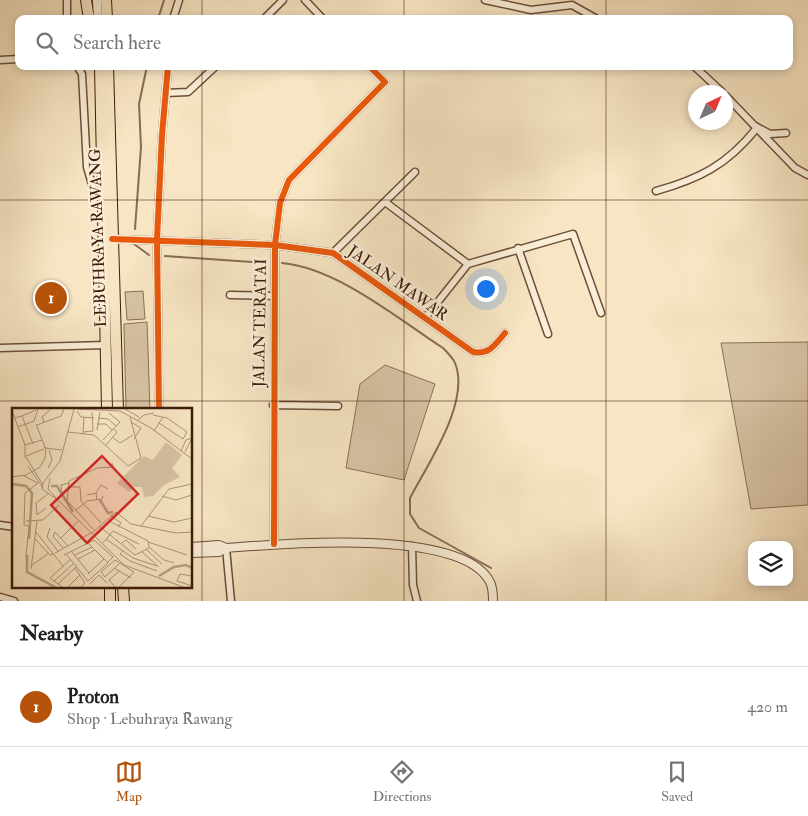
<!DOCTYPE html>
<html lang="en">
<head>
<meta charset="utf-8">
<style>
  body { margin:0; font-family:"IM FELL Double Pica",serif; background:#f2f2f2; color:#202124 }
  .controls { position:absolute; right:15px; bottom:15px; display:grid; overflow:hidden; border-radius:10px; box-shadow:0 2px 8px #0003 }
  .controls button { width:45px; height:45px; display:grid; place-items:center; padding:0; border:0; border-bottom:1px solid #e0e0e0; background:#fff; color:#202124; font:25px sans-serif }
  .compass { position:absolute; left:688px; top:85px; width:45px; height:45px; border-radius:50%; background:#fff; box-shadow:0 2px 8px #0003; rotate:44deg }
  .you { position:absolute; left:485px; top:288px; width:18px; height:18px; margin:-12px; border:4px solid #fff; border-radius:50%; background:#1a73e8; box-shadow:0 0 0 8px #1a73e833 }
  .badge { display:grid; place-items:center; width:32px; height:32px; border-radius:50%; background:#b45309; color:#fff; font-size:16px; font-weight:700 }
  .pin { position:absolute; translate:-50% -50%; border:2px solid #fff; box-shadow:0 1px 5px #0006 }
  .list { margin:0; padding:0; list-style:none }
  h2 { display:flex; justify-content:space-between; align-items:center; height:65px; margin:0; padding:0 20px; font-size:21px }
  h2 small { font-size:16px; font-weight:400; color:#757577 }
  .list li { display:grid; grid-template-columns:32px 1fr auto; gap:15px; align-items:center; box-sizing:border-box; height:80px; padding:0 20px; border-top:1px solid #e0e0e0 }
  .list b { display:block; font-size:19px; white-space:nowrap }
  .list p { margin:0; font-size:16px; white-space:nowrap; color:#757577 }
  .list em { font-size:16px; font-style:normal; color:#757577 }
  .icon { flex:none; width:28px; height:28px; fill:none; stroke:currentColor; stroke-width:2; stroke-linecap:round; stroke-linejoin:round }
  .map { position:relative; flex:none; width:808px; height:601px; overflow:hidden }
  .search { position:absolute; background:#fff; box-shadow:0 2px 8px #0003; left:15px; right:15px; top:15px; height:55px; display:flex; align-items:center; gap:12px; box-sizing:border-box; padding:0 18px; border-radius:10px; color:#757577; font-size:19px }
  .sheet { height:145px; background:#fff }
  nav { display:flex; justify-content:space-around; align-items:center; box-sizing:border-box; height:70px; border-top:1px solid #e0e0e0; background:#fff; font-size:14px; color:#757577 }
  nav a { display:grid; justify-items:center; gap:2px }
  nav .on { color:#b45309 }
  .map>svg:first-child { display:block }
  .green { fill:#d7c3a4; stroke:#8a7058 }
  .lines { fill:none; stroke-linecap:round; stroke-linejoin:round }
  .stream { stroke:#876c54; stroke-width:2 }
  .minor-casing { stroke:#6c4e39; stroke-width:9 }
  .tertiary-casing { stroke:#6c4e39; stroke-width:10 }
  .primary-casing { stroke:#3d1c0b; stroke-width:12 }
  .minor { stroke:#faeed8; stroke-width:6 }
  .tertiary { stroke:#faeed8; stroke-width:8 }
  .primary { stroke:#f7e5c3; stroke-width:10 }
  .cycleway-casing { stroke:#faeed8; stroke-width:9 }
  .cycleway { stroke:#e8590c; stroke-width:6 }
  .grid { fill:none; stroke:#3d1c0b; stroke-width:1; stroke-opacity:0.55 }
  .labels { text-anchor:middle; dominant-baseline:central; stroke-width:4.5; stroke-linejoin:round; paint-order:stroke }
  .street-label { font-size:16px; fill:#3d1c0b; stroke:#faeed8 }
  .inset-river { fill:none; stroke:#b8a184; stroke-width:2.5 }
  .inset-road { fill:none; stroke:#ad9579; stroke-width:1 }
  .view { fill:#d62828; fill-opacity:0.15; stroke:#d62828; stroke-width:2.5 }
  .inset-edge { fill:none; stroke:#3d1c0b; stroke-width:2.5 }
</style>
</head>
<body>
<div class="map">
<svg width="808" height="601" viewBox="0 0 808 601">
  <rect width="100%" height="100%" fill="#f7e5c3"/>
  <filter id="stains"><feTurbulence type="fractalNoise" baseFrequency=".004" numOctaves="4"/><feColorMatrix values="0 0 0 0 .2 0 0 0 0 .09 0 0 0 0 .02 0 0 0 .5 -.17"/></filter>
  <radialGradient id="worn" r=".72"><stop offset=".6" stop-color="#630" stop-opacity="0"/><stop offset="1" stop-color="#630" stop-opacity=".3"/></radialGradient>
  <path class="green" d="M143,291l2,28 -18,1 -2,-28z
    M147,322l3,88h-24l-2,-86z
    M808,342v163l-57,4 -30,-166z
    M385,365l50,19 -31,96 -58,-12 14,-84z"/>
  <g class="lines">
    <path class="stream" d="M158,19l6,-19
      M135,229l6,-82 -2,-43 8,-38
      M134,244l15,11
      M165,256l102,7
      M282,263c55,5 115,55 161,85 4,4 10,10 12,15 16,39 -28,102 -45,135v16l9,14 72,40"/>
    <g class="minor-casing">
      <path id="minor" d="M67,0v19
        M305,0l18,19
        M485,0l46,10 41,-5 25,14
        M173,19l6,-19
        M264,19l19,-19
        M0,60l19,-1
        M77,66l5,8 5,93 6,21 10,4
        M694,66l28,26
        M166,93l22,-1 28,-26
        M726,96l69,72 13,7
        M755,126l15,8 16,-1
        M656,191c43,-12 71,-26 100,-62
        M385,202l83,62 -43,54
        M112,239l163,6 58,8 140,99c16,3 22,-7 32,-19
        M518,248l30,86
        M333,253l82,-81
        M468,264l105,-30 28,79
        M230,295l44,1
        M0,348l105,-3
        M273,405l65,1
        M159,410l-2,-171 5,-104 6,-69
        M0,525l14,2
        M274,544l1,-299 5,-42 9,-23 96,-98 -16,-16
        M412,546l1,39 4,16
        M226,548l5,53
        M0,597l14,4"/>
    </g>
    <g class="tertiary-casing">
      <path id="tertiary" d="M97,0l1,19
        M191,547l28,-2 7,3
        M191,553l28,-1 7,-4c53,-4 236,-21 264,34 3,6 3,13 3,19"/>
    </g>
    <g class="primary-casing">
      <path id="primary" d="M86,0l3,19
        M106,0l1,19
        M100,66l7,344
        M108,66l10,344
        M110,587v14
        M123,587l1,14"/>
    </g>
    <use href="#minor" class="minor"/>
    <use href="#tertiary" class="tertiary"/>
    <use href="#primary" class="primary"/>
    <g class="cycleway-casing">
      <path id="cycleway" d="M112,239l163,6 58,8 140,99c16,3 22,-7 32,-19
        M159,410l-2,-171 5,-104 6,-69
        M274,544l1,-299 5,-42 9,-23 96,-98 -16,-16"/>
    </g>
    <use href="#cycleway" class="cycleway"/>
  </g>
  <path class="grid" d="M202,0v19M404,0v19M606,0v19M202,66v535M404,66v535M606,66v535M0,200h808M0,401h808"/>
  <g class="labels">
    <g class="street-label">
      <text transform="translate(98 238) rotate(-92)">LEBUHRAYA RAWANG</text>
      <text transform="translate(398 283) rotate(35)">JALAN MAWAR</text>
      <text transform="translate(260 323) rotate(-89)">JALAN TERATAI</text>
    </g>
  </g>
  <g transform="translate(12 408)">
    <rect width="180" height="180" fill="#f7e5c3"/>
    <path d="M154,34l16,13 -10,13 8,9 -16,8 -11,11 -9,1 -2,-10h-8l-5,5 -12,-9 27,-27 9,4z" fill="#d7c3a4"/>
    <path class="inset-river" d="M0,76l14,2 6,7 -3,46M39,78h6l16,26M88,92l8,13 5,-1M15,147v17l28,15M147,168l15,-9 12,-2 6,3"/>
    <path class="inset-road" d="M62,1l-14,52 -17,22 -1,6 18,13 64,63 59,22M65,1l43,2 31,17 41,31M113,1l14,8M0,3l13,34v13M65,3l4,6 13,1M141,7l14,3 20,14 -4,7 -24,-16M10,8l14,-6M2,10l8,-2 11,28M86,10l10,1 8,7M125,13l7,-6 10,-2M32,14l-2,-5 9,-8M119,14l10,6 -7,11M24,16l9,23M85,16h9l6,6M25,17l24,-9 3,-7M6,19l16,-6 4,-12M85,22l3,-18M142,23l9,-14M56,24l26,3 34,31 13,-8 -11,-41M71,24l10,-1 -1,-19M71,26l1,-17M100,29l8,6 13,-8M91,32l17,-18 -11,-9M13,37l17,-5M94,37l11,-13 -4,-4M34,40l16,2M169,43l5,-11 6,-2M173,44l7,-14M14,48l18,-7M14,49l17,28M16,58l15,22M36,60l4,-8 -3,-10M12,68l14,7M0,69l14,-2 14,-8 5,-9 1,-10 -2,-1 2,2M38,70l-2,11 9,10M57,75l-8,2 1,10 32,35M57,79h11l1,14 20,22M84,85l5,-8 7,4M75,87l9,-2 1,7M150,88l14,4 16,-5M55,93l2,-20 28,-13 16,-1 -1,-4M34,100l-9,7 -1,-12 13,-10M63,103l12,-10 15,-2 1,-3M98,107l11,8 -3,4M136,108l26,6 18,-4M14,113l17,-1 16,-15M99,114l37,19 1,6 15,13 10,3M87,118l36,29M129,118l28,-37 23,-5M38,120l-3,9 11,14M24,124l27,34M80,125l24,-21 15,12 45,9 16,-1M49,130l17,-17M23,131l15,16 4,-1M94,131l27,19 24,8M136,134l39,13M91,135l10,-12 26,13M110,135l4,-3 10,9M51,140l-10,-12 2,-4 13,14M134,141l16,15M59,143l18,22M111,143l-3,3 10,7 27,10M129,143l18,16M43,145l36,-20M54,146l22,27 20,-18 -20,-20M52,147l30,-15 19,17 -5,5M63,147l17,-8M123,147l14,-7M14,149l3,-31 -5,-1 1,-32 13,-10M66,151l17,-9M20,157l17,-12M63,160l10,15 -4,4M102,160l17,10M19,161l6,-48M76,166l16,-15M180,168l-12,-2 -3,7 15,5M93,169l-4,-5 14,-12 19,12M93,169l14,-13M42,173l19,-17M46,176l18,-17M78,176l9,-9 8,8M50,179l-12,-9 20,-18M56,179l12,-12M103,179l-6,-7 10,-9M107,179l15,-15"/>
    <path class="view" d="M90,48l36,38 -51,49 -36,-38z"/>
    <rect width="180" height="180" class="inset-edge"/>
  </g>
  <rect width="100%" height="100%" filter="url(#stains)"/>
  <rect width="100%" height="100%" fill="url(#worn)"/>
</svg>
<div class="controls">
<button><svg class="icon" aria-label="layers" viewBox="0 0 24 24"><path d="M12 4l9 5-9 5-9-5zM3 14l9 5 9-5"/></svg></button>
</div>
<svg class="compass" viewBox="-18 -18 36 36"><path d="M0-13l5 13h-10z" fill="#e53935"/><path d="M0 13l5-13h-10z" fill="#757577"/></svg>
<div class="you"></div>
<div class="pin badge" style="left:51px;top:298px">1</div>
<div class="search"><svg class="icon" aria-label="search" viewBox="0 0 24 24"><circle cx="10" cy="10" r="6"/><path d="M15 15l6 6"/></svg>Search here</div>
</div>
<section class="sheet">
<h2>Nearby<small></small></h2>
<ul class="list">
<li><span class="badge">1</span><div><b>Proton</b><p>Shop · Lebuhraya Rawang</p></div><em>420 m</em></li>
</ul>
</section>
<nav>
<a class="on"><svg class="icon" aria-label="map" viewBox="0 0 24 24"><path d="M3 6l6-2 6 2 6-2v14l-6 2-6-2-6 2zM9 4v14M15 6v14"/></svg>Map</a>
<a><svg class="icon" aria-label="directions" viewBox="0 0 24 24"><path d="M12 3l9 9-9 9-9-9zM9 14v-3h6M13 9l2 2-2 2"/></svg>Directions</a>
<a><svg class="icon" aria-label="saved" viewBox="0 0 24 24"><path d="M7 4h10v16l-5-4-5 4z"/></svg>Saved</a>
</nav>
</body>
</html>
